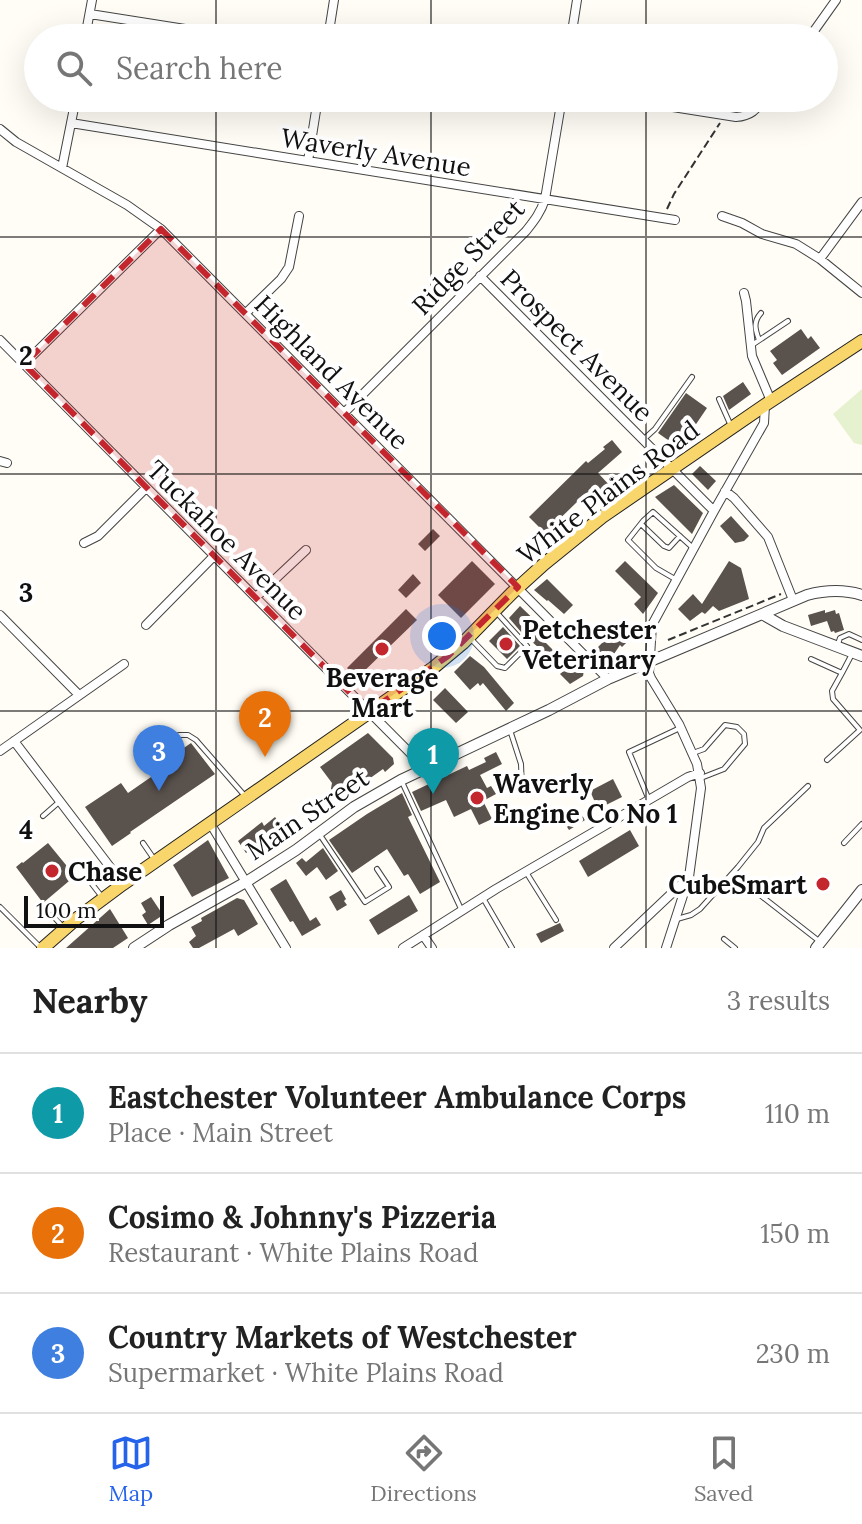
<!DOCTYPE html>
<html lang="en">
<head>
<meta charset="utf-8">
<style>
  body { margin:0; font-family:Lora,serif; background:#f6f6f6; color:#222 }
  .scale { position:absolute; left:24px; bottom:20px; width:140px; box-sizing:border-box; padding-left:8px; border:4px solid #111; border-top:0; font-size:22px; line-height:28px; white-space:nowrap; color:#111; -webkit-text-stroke:6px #fff; paint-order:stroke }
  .you { position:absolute; left:442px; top:636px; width:28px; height:28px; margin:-20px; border:6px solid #fff; border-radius:50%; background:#1a73e8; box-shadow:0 0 0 12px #1a73e833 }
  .badge { display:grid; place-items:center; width:52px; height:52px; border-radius:50%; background:#2563eb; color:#fff; font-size:26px; font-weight:700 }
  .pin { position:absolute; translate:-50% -66px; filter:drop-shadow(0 2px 4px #0008) }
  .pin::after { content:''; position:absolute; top:42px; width:28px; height:24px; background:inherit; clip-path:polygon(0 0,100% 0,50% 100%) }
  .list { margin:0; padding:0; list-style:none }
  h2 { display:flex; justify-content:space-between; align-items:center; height:104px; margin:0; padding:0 32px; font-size:34px }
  h2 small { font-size:26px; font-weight:400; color:#767676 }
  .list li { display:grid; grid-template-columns:52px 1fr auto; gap:24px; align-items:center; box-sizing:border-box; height:120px; padding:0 32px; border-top:2px solid #e0e0e0 }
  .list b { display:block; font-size:30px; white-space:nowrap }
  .list p { margin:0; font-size:26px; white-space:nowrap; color:#767676 }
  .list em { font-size:26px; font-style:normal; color:#767676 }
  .icon { flex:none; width:44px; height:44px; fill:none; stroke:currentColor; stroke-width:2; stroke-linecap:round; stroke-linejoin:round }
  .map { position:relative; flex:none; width:862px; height:948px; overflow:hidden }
  .search { position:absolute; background:#fff; box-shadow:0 8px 32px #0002; left:24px; right:24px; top:24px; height:88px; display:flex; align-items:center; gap:20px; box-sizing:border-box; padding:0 28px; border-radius:44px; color:#767676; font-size:30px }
  .sheet { height:464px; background:#fff }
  nav { display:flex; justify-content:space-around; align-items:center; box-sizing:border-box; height:112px; border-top:2px solid #e0e0e0; background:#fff; font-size:22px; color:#767676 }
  nav a { display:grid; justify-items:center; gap:4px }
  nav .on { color:#2563eb }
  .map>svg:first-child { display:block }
  .pitch { fill:#e6f2cf }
  .building { fill:#5a524d }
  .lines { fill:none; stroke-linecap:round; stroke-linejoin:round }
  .service-casing { stroke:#444; stroke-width:6 }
  .minor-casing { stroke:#444; stroke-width:10 }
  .tertiary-casing { stroke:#444; stroke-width:12 }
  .primary-casing { stroke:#222; stroke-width:14 }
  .path { stroke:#333; stroke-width:2; stroke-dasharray:8 4; stroke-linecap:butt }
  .service { stroke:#fff; stroke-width:4 }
  .minor { stroke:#fff; stroke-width:8 }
  .tertiary { stroke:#fff; stroke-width:10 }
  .primary { stroke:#f9d66b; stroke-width:12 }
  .marked { fill:#c4262e; fill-opacity:0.2; stroke:#c4262e; stroke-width:6; stroke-dasharray:16 10; stroke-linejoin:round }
  .grid { fill:none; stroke:#111; stroke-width:2; stroke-opacity:0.55 }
  .poi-dot { fill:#c4262e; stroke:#fff; stroke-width:3 }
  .labels { text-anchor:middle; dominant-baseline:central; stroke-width:8; stroke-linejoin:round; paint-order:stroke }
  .street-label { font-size:26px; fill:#111; stroke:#fff }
  .poi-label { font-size:26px; font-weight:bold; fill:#111; stroke:#fff; text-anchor:start }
  .grid-label { font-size:26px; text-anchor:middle; font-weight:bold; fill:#111; stroke:#fff; stroke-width:8; stroke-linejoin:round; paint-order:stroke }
</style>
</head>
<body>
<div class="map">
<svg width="862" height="948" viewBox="0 0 862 948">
  <rect width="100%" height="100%" fill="#fffdf5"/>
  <path class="pitch" d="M862,389v56l-8,-2 -21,-29z"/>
  <path class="building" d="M801,329l7,10 3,-3 9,12 -38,27 -9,-12 4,-3 -7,-9z
    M743,382l8,12 -22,16 -6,-14z
    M686,393l21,15 -17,25 -2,-2 -8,12 -2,-2 -3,4 -17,-12z
    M612,440l10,12 -24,21 16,17 -21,16 -4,-8 -9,8 -3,-4 -32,31 -16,-16 57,-56 2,2 17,-14 -2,-2z
    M700,466l16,15 -8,9 -16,-16z
    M674,485l29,28 -11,21 -37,-37z
    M731,516l18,20 -5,5 -9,2 -15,-17z
    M433,529l7,7 -15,15 -7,-7z
    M472,561l23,23 -34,34 -23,-23z
    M625,561l33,32 -15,21 -9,-10 7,-7 -26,-26z
    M729,561l12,7 8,31 -30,12 -6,-5 -8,8 -3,-2 -12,9 -12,-12 15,-15 9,10z
    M413,574l8,9 -15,15 -8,-8z
    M547,579l26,26 -9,9 -16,-14 -1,1 -13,-11z
    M520,606l25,24 -6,6 17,17 -15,15 -10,-10 9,-9 -11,-10 -1,1 -19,-22z
    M406,609l11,11 -60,58 -10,-10z
    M825,610v3l10,-3 1,4 3,-1 5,17 -9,3 -1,-2 -3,1 -4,-11 -16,5 -3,-11z
    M619,623l13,14 -10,10 -2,-2 -12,18 -13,-13 15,-15 -1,-2z
    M503,627l17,19 -13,13 -18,-18z
    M470,656l14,11 30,36 -8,8 -23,-28 -3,3 -2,-3 -8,7 -16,-18z
    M574,661l10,9 -1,6 -13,8 -10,-10z
    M445,688l23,24 -12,11 -23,-23z
    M368,733l25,25 1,6 -9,8 -2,-3 -38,27 -1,-2 -16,11 4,-22 -12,-16z
    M191,743l24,31 -85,58 1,1 -19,13 -27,-39 36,-24 7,10 49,-34 -1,-1 4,-3 -2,-3z
    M496,752l6,12 -22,11 7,13 4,-2 5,8 -13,7 9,18 -13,6 -8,-16 -17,8 -8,-17 -25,11 -9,-19 55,-26 2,4 17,-8 -2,-4z
    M613,779l9,18 -24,12 -8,-18z
    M402,793l10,22 -4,2 32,65 -20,12 -12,-20 -4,2 -17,-27 -35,24 -23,-33 38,-26z
    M576,806l9,14 -16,10 -9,-14z
    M275,817l4,6 2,-2 13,16 -8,5 -2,-3 -3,3 -3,-4 -14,9 -3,-4 -15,10 -8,-12 24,-19 2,4z
    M630,830l9,16 -51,31 -9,-16z
    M208,840l21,38 -37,19 -19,-32z
    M48,843l27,33 -32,27 -27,-36 6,-5 1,1z
    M323,848l15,23 -12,9 -9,-13 -11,9 -10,-13 6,-5 4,4z
    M286,879l24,42 6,-4 5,8 -19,11 -9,-15 -3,1 -20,-33z
    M341,890l5,9 -2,2 3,4 -10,6 -8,-14z
    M409,895l9,16 -40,24 -9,-15z
    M151,897l12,18 -15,10 -6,-10 4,-3 -5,-9z
    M237,898l7,2 14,24 -20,12 -4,-7 -35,19h-6l-4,-6 7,-6 -5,-9 11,-6 -1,-3z
    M110,909l18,29 -15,10h-47z
    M560,923l4,8 -23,12 -5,-9z"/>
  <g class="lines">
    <g class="service-casing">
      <path id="service" d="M759,340c-4,-11 -6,-18 2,-27
        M752,345l36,-24
        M719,399l12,27
        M644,439l11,-10 37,-52
        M612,479l14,21
        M641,524l23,22 5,2 11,-12
        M675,579l-19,-11 -28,-28 15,-19 10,-9 39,35
        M471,639l26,27 8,2 22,-22 -30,-33
        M838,644l2,-6 9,-4 13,6
        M811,659l31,14 10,-19
        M510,730l11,34 1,25
        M179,735h9l8,5 49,56
        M693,753l11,-4 21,-24 12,2 7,7 1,10 -21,25 -23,9
        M827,760l33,-30 -27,-31 -1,-8 10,-18
        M402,782l60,129
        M649,800l-20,-48 51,-24
        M43,816l16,-14
        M320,835l45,67 24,-15 -12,-18
        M143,843l11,16
        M844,843l18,-19
        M526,872l30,48
        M92,884l10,13
        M760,895l59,46
        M483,898l29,50
        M0,907l41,41
        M52,915l12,13
        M677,919l14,-4 9,-6 38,-42 20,-25 6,-14 44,-42
        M724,939l11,9"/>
    </g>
    <g class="minor-casing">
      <path id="minor" d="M90,14l152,24
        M85,38l7,-38
        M328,38l6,-38
        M571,38l6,-38
        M809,38l27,-38
        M616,98l120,19c15,-1 20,-7 29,-19
        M71,123l604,97
        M0,129l16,13 111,63 34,24 447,450
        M308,161l10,-63
        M62,168l14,-70
        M722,216l20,7 20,11 34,10 24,15 42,34
        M820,259l42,-57
        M480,276l234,235
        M744,293l2,8 6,55 19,45
        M246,313l35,-34 8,-12 10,-51
        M0,340l425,428
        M24,364l137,-135
        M344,413l182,-182c8,-10 15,-19 19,-32l17,-101
        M0,461l7,2
        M725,491l9,7 34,39 25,63
        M84,543l14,-7 48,-48
        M256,597l50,-47
        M0,615l79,80
        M146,625l68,-69
        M14,741l109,143
        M0,751l124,-87
        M210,823l76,125
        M423,935l9,13
        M403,948l93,-59 192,-112 12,-4
        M614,948l75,-71
        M666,948l23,-71 12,-89 -4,-24 -18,-40 -28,-46 -2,-5 3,-48 62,-114 50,-88 1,-18"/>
    </g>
    <g class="tertiary-casing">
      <path id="tertiary" d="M762,614l21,12 79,30
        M134,948l35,-23 77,-43 50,-32 58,-43 47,-27 148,-70 59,-31 199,-84c19,-5 36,-6 55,0
        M816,948l46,-58"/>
    </g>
    <g class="primary-casing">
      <path id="primary" d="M43,948l33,-29 47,-35 310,-216 30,-25 49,-50 32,-29 58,-47 163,-112 97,-64"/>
    </g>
    <path class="path" d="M667,209l7,-15 46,-71
      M668,640l113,-46"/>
    <use href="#service" class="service"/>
    <use href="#minor" class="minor"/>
    <use href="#tertiary" class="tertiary"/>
    <use href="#primary" class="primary"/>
  </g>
  <path class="marked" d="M161,229l357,358 -70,69 -79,56 -345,-348z"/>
  <path class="grid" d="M216,0v38M431,0v38M646,0v38M216,98v850M431,98v850M646,98v850M0,237h862M0,474h862M0,711h862"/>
  <g class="poi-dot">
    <circle cx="506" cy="644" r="8"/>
    <circle cx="382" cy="649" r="8"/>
    <circle cx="477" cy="798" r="8"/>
    <circle cx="52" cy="871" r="8"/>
    <circle cx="823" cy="884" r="8"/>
  </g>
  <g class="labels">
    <g class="street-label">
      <text transform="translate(376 152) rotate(9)">Waverly Avenue</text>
      <text transform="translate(468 257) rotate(-46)">Ridge Street</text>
      <text transform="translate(577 345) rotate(45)">Prospect Avenue</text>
      <text transform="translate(332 372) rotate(45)">Highland Avenue</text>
      <text transform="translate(608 492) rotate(-37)">White Plains Road</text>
      <text transform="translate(227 540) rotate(45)">Tuckahoe Avenue</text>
      <text transform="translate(307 814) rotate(-34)">Main Street</text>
    </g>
    <g class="poi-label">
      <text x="522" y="629">Petchester<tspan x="522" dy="30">Veterinary</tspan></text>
      <text x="382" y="677" text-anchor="middle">Beverage<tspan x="382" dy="30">Mart</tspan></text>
      <text x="493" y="783">Waverly<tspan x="493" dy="30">Engine Co No 1</tspan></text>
      <text x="68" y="871">Chase</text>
      <text x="807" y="884" text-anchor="end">CubeSmart</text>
    </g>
  </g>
  <g class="grid-label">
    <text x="26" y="365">2</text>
    <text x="26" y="602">3</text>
    <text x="26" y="839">4</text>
  </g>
</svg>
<div class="scale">100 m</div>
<div class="you"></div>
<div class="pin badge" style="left:433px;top:794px;background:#0f9aa8">1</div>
<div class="pin badge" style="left:265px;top:757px;background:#e8710a">2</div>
<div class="pin badge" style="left:159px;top:791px;background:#3f7fe0">3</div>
<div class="search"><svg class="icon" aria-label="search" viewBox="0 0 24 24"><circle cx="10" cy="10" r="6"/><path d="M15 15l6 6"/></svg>Search here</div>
</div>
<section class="sheet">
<h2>Nearby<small>3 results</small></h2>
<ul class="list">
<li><span class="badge" style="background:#0f9aa8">1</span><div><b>Eastchester Volunteer Ambulance Corps</b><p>Place · Main Street</p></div><em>110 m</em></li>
<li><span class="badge" style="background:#e8710a">2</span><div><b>Cosimo &amp; Johnny's Pizzeria</b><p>Restaurant · White Plains Road</p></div><em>150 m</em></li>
<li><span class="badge" style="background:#3f7fe0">3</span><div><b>Country Markets of Westchester</b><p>Supermarket · White Plains Road</p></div><em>230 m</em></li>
</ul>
</section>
<nav>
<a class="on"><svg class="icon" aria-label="map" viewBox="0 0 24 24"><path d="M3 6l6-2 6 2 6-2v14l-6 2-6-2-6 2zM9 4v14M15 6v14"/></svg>Map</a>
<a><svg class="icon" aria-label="directions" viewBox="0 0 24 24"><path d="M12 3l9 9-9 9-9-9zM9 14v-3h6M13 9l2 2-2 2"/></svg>Directions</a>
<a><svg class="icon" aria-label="saved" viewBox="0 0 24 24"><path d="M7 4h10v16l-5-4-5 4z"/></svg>Saved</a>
</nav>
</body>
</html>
